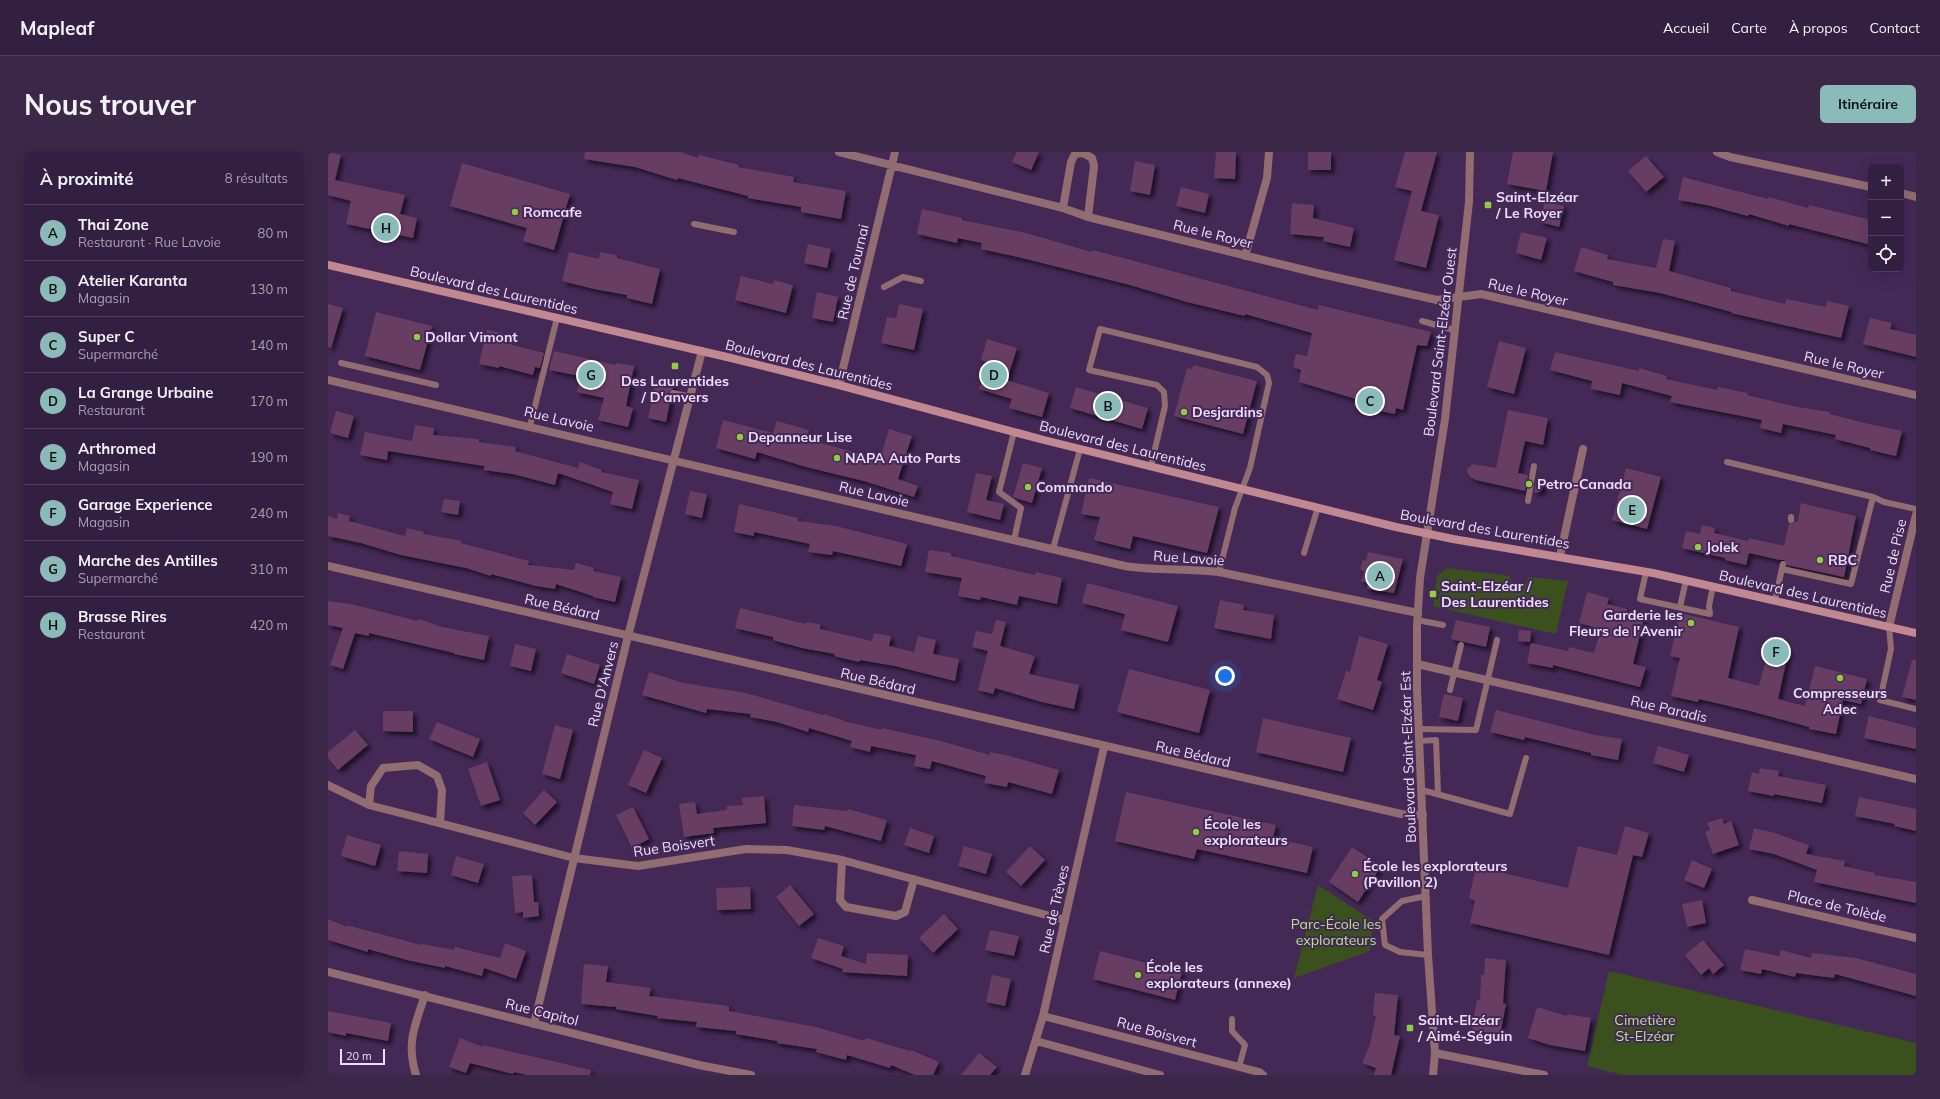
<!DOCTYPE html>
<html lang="fr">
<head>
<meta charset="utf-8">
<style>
  body { margin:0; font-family:Mulish,sans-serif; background:#3b2748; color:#f1f3f6 }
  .controls { position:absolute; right:12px; top:12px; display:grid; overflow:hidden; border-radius:6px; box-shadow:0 4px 16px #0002 }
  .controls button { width:36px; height:36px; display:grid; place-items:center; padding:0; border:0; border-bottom:1px solid #4e3d5a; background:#331f41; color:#f1f3f6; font:20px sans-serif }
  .scale { position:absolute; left:12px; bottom:10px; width:45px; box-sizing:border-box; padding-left:4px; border:2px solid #edddfa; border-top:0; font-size:11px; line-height:14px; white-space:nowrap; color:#edddfa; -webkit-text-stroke:3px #442957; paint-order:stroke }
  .you { position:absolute; left:897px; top:524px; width:14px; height:14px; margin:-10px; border:3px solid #fff; border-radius:50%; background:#1a73e8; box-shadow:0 0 0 6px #1a73e833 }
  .badge { display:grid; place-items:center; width:26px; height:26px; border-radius:50%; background:#8bbbb9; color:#111; font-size:13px; font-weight:700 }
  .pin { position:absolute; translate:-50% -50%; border:2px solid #fff; box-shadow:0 1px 4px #0006 }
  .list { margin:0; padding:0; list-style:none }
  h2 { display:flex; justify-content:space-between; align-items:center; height:52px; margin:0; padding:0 16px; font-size:17px }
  h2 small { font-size:13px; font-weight:400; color:#a9a2b1 }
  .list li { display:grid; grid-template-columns:26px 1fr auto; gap:12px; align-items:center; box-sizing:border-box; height:56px; padding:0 16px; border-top:1px solid #4e3d5a }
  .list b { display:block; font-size:15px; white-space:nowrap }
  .list p { margin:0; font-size:13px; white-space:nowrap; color:#a9a2b1 }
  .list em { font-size:13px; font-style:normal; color:#a9a2b1 }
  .icon { flex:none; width:22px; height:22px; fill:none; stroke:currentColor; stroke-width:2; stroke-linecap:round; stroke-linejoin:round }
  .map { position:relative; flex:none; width:1588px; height:923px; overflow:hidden; border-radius:6px }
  header { display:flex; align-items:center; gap:24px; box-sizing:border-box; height:56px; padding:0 20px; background:#331f41; border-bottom:1px solid #4e3d5a }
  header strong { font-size:19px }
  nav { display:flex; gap:22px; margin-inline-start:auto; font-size:14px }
  .intro { display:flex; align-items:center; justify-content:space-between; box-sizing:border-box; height:96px; padding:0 24px }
  h1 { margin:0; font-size:28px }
  .button { padding:10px 18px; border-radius:6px; background:#8bbbb9; color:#111; font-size:14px; font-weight:700 }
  main { display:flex; gap:24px; padding:0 24px }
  aside { flex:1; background:#331f41; border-radius:6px; box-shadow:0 4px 16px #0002 }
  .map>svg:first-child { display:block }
  .green { fill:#3a511d }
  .building { fill:#673c64; filter:url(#shadow) }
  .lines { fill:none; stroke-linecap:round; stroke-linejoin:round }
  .service { stroke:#916c71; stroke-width:6 }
  .minor { stroke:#916c71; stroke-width:8 }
  .tertiary { stroke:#916c71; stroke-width:8 }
  .secondary { stroke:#c28891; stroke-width:8 }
  .poi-dot { fill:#91cd3f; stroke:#442957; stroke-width:1.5 }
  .labels { text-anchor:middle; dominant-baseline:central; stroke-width:4; stroke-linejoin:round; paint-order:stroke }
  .poi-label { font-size:14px; font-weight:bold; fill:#edddfa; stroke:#442957; text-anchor:start }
  .street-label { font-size:14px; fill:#edddfa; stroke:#442957 }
  .park-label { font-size:14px; fill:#b6e583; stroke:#442957 }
</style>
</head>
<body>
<header>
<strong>Mapleaf</strong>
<nav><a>Accueil</a><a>Carte</a><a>À propos</a><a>Contact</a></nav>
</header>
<div class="intro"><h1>Nous trouver</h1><a class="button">Itinéraire</a></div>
<main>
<aside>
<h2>À proximité<small>8 résultats</small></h2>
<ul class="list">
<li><span class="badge">A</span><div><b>Thai Zone</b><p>Restaurant · Rue Lavoie</p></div><em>80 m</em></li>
<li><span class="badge">B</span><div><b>Atelier Karanta</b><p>Magasin</p></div><em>130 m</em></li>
<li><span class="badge">C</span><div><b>Super C</b><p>Supermarché</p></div><em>140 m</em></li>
<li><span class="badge">D</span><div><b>La Grange Urbaine</b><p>Restaurant</p></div><em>170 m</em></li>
<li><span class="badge">E</span><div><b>Arthromed</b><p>Magasin</p></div><em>190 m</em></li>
<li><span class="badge">F</span><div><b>Garage Experience</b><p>Magasin</p></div><em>240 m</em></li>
<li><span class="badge">G</span><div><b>Marche des Antilles</b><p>Supermarché</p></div><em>310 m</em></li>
<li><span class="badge">H</span><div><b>Brasse Rires</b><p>Restaurant</p></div><em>420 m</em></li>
</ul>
</aside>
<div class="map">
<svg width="1588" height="923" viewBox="0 0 1588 923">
  <defs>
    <filter id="shadow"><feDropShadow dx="3.5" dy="3.5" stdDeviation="2" flood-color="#0009"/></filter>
  </defs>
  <rect width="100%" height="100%" fill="#442957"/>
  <path class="green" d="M1119,416l63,8v5l17,2 1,-6 40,4 -12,53 -123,-28 1,-7 4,1 2,-8 -5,-1 2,-15z
    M990,733l55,36 -3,30 -76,27z
    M1281,819l307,72v32h-293l-36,-9z"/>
  <path class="building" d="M0,0l13,3 -6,25 70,15 -5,19 17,4 -4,20 -67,-14 5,-23 -23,-6z
    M257,0h96l17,6 1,-3 40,10 -1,2 56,10 -1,5 53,9 -5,28 -40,-7v-5l-53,-9v-2l-70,-18 -1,2 -42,-13 -51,-8z
    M689,0h22l-8,18 -19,-8z
    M888,0h20l-1,27 -21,-1z
    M980,0h23v18h-23z
    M1077,0h32l-16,59 18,4 -13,53 -32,-8 18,-69 -17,-4z
    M1185,0h40l-7,39 -39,-7z
    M1318,4l18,21 -18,15 -18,-21z
    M807,9l20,4 -5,30 -20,-4z
    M134,11l108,31 -16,56 -31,-9 4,-13 -77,-22z
    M1355,25l85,22 1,-2 39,11 1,-3 62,15v25l-82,-21v2l-40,-12 -1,2 -41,-11 -29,-5z
    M853,35l28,7 -4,19 -29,-7z
    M1217,50l19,4 -5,21 -19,-5z
    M964,51l22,2 -1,13 41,10 -4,19 -27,-6 1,-4 -34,-3z
    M594,57l40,9v2l64,13 66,19 1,-2 225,60 1,-5 112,27 -4,14 -10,-1 -14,65 -7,-2 -1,6 -41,-8 2,-7 -57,-17 2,-12 -8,-3 3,-13 11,2 5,-23 -67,-19v2l-58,-14 -57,-17 -112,-28 -37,-8 1,-6 -24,-5 -1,5 -40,-9z
    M1193,80l26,6 -6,22 -25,-7z
    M1335,87l12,2 -6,30 62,17v3l54,13 1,-5 40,8 1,-6 22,5 -8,32 -110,-25 1,-1 -72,-19 -47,-8v-3l-39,-11 7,-24 27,8 -1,4 49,9z
    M480,92l23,5 -4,19 -23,-5z
    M241,100l30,7 1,-7 17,3v3l43,11 -8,35 -25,-6v-3l-33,-6 -32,-8z
    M413,124l32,8 1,-4 19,5 -7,28 -51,-13z
    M489,140l21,5 -5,25 -21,-4z
    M0,152l15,4 -12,40 -3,-1z
    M571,152l24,5 -9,41 -33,-7 6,-26 9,1z
    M48,160l56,14 -12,44 -55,-14z
    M1542,166l22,5 -2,6 26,6v22l-53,-13z
    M159,178l20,4 -2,9 39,10 -4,15 -5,-1 -2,8 -34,-9v2l-20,-4z
    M659,187l30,9 -10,32 42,13 -7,24 -33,-9 3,-9 -33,-10 8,-27 -6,-2z
    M1171,189l27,7 -12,46 -27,-7z
    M226,199l61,14 1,-2 18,3 -8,40 7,2 -5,19 -30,-7 6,-22 -27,-6 3,-16 -31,-6z
    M1227,200l84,19v-3l28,8 -1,3 51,11 1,-3 30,6 -1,2 50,12 33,5v2l39,10 33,7 -6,25 -26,-6v-2l-35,-9 1,-4 -53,-11 -2,9 -21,-5 2,-8 -92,-18 2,-6 -50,-13 -2,12 -29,-6 1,-8 -42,-11z
    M866,213l63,16 -14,53 -69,-18 13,-48 5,1z
    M328,228l18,3 -1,6 -4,3 2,5 -5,25 -18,-4z
    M748,235l72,21 -6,21 -72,-21z
    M1180,258l40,8 -5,27 -18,-4 -7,32 10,2 -3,16 -49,-11 -6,-3 -3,-6 1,-3 5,-4 23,4z
    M8,259l18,5 -6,22 -18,-5z
    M395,268l50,13 4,-12 32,9 -3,9 74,20 9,-30 23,7 -14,43 20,7 -4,11 -50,-16 -58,-14 -49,-15 -2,7 -39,-11z
    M87,273l19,3 -1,7 46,4v3l37,5 -1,4 63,17 2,-6 22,8 -1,2 38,8 -7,29 -22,-5 3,-12 -55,-19 -3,12 -42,-11 -29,-4v-4l-96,-15 -1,9 -27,-5 5,-23 47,9z
    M695,311l19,5 -10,35 -19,-6z
    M1298,316l35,9 -14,52 -35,-9z
    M648,321l16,3 -6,24 18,4 -4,16 -33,-8z
    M1209,325l6,4 1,5 -3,5 -5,2 -2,-1z
    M761,326l130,29 -12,46 -74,-17 -3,13 -36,-9 6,-23 -19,-3z
    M362,339l17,3 -5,24 -17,-4z
    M116,347l16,2 -2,14 -17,-3z
    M1473,351l55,13 -12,61 -57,-12 -3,-5h-4l-31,-7 -3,12 -21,-5v-2l-43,-10 4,-17 14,3 2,-9 13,3 -1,5 34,8 1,-3 35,8 5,-22 9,-3z
    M411,352l59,14v3l38,5 71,18 -6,22 -68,-15 -1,4 -24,-3 2,-8 -56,-12v4l-20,-4z
    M10,361l12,3 -1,5 56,15 2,-8 17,4 -1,2 39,7 -1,2 68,18 -1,4 46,5 2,-7 18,5 -1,3 28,6 -6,25 -22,-5v-1l-37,-12 -1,5 -19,-3 -45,-12v2l-25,-8 -65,-13 -40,-12 -33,-7v-20l9,3z
    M601,398l22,3v3l84,19 1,-3 26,6 -5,26 -38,-8 -2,9 -36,-8 -1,3 -22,-4 4,-18 -37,-6z
    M1040,400l35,7 -9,34 -27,-4 1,-6 -7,-2 3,-9 -4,-3 3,-9 3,1z
    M759,431l91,23 -10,36 -47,-12 4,-16 -43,-11z
    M1259,440l22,6 -2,6 20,5 -1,5 18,4 -11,46 13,3 -6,20 -87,-22v3l-26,-5 4,-20 37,8 1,-4 25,6 7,-24 -22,-6z
    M892,448l24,5 -1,5 31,5 -3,24 -57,-11z
    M0,449l23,3 67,17 1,-2 23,8 47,9 -5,24 -30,-6v-1l-85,-20v3l-14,-3 -12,36 -13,-4 13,-37 -15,-3z
    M412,456l66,16v-2l14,2v5l52,12 2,-8 17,3 -2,10 25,6 4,-16 18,4 -3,14 26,5 -4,22 -60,-15 -35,-6 -1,2 -25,-6 1,-2 -33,-6 -29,-8v-3l-38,-9z
    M1352,461l59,14 -11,51 31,8 11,-42 19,5 -11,50 27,7 10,-40 52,13 -6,25 -18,-4 -7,34 -27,-5v-2l-59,-16 -51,-12 -1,3 -27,-6 9,-38 -10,-2z
    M668,468l10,2 -6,24 35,10 -6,18 50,11 -5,24 -32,-7 -47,-14 -2,6 -15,-4 10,-39 -16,-4 4,-16 16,3z
    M1128,468l34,7 -4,20 -35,-8z
    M1191,478l12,1 -1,11 -12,-1z
    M1031,484l29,8 -11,36 5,2 -9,28 -36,-11 9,-28 4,1z
    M187,492l21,5 -5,22 -21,-5z
    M239,502l33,11 -6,19 -33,-11z
    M1584,508h4v40l-14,-3z
    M801,517l81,21 -11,43 -82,-21z
    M321,520l35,11 62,10 77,22 1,-1 19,6v1l39,9v-2l55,12 53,15v-3l20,4 49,14 -7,24 -44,-12 -1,5 -23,-4 2,-7 -54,-15 -2,8 -16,-3 2,-11 -45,-9 -1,6 -20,-5 2,-6 -43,-13 -1,4 -31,-10 -27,-5 1,-3 -44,-5 -1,4 -64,-18z
    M1116,542l19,4 -5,23 -19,-4z
    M1168,558l99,25 27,4 -4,21 -27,-5v-2l-66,-16 -1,3 -34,-8z
    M55,559h30v21l-30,-1z
    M1541,564l47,12v21l-52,-11z
    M935,566l88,20 -8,34 -87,-20z
    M109,570l43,17 -7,18 -44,-18z
    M227,573l18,5 -13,49 -18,-5z
    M27,578l13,15 -30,25 -10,-12v-6z
    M1330,594l31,9 -5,17 -31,-9z
    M316,598l18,8 -16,35 -18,-8z
    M159,610l13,38 -19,6 -13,-37z
    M1432,616l19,3 -1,5 48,9 -4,18 -48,-9v2l-26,-5 4,-19 7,2z
    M216,638l13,12 -22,23 -12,-12z
    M798,640l150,33 -3,13 40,9 -6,26 -110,-24 -3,10 -79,-18z
    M436,644l2,27 -53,5 1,5 -30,4 -5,-33 16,-2 2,12 30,-4v-4l16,-1 -1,-7z
    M1531,645l57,12v22l-22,-5 1,-2 -40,-8z
    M466,653l53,6 1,-2 39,11 -6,21 -56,-15 -1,4 -32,-4z
    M305,655l16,32 -17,9 -16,-33z
    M1394,666l2,6 7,-3 8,24 -26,9 -8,-22 5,-2 -3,-7z
    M1297,674l24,7 -7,24 -9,-2 -24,100 -139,-32 5,-22 -6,-3 7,-31 92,21 10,-42 39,9z
    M582,676l24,8 -5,17 -25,-8z
    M1426,676l21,5 34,12 -3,9 39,7 -1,5 31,7 -1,2 42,7v21l-102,-21 3,-12 -43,-16 -25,-5z
    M19,683l34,10 -6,21 -34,-10z
    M636,694l28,8 -6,20 -28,-8z
    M702,694l15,14 -24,26 -15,-14z
    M1024,695l29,19 -23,36 -29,-20z
    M71,699l29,3 -1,19 -30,-2z
    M128,704l28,8 -6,19 -27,-8z
    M1364,708l20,9 -8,19 -20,-8z
    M204,723l2,27h4l1,14 -16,2v-6l-8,1 -3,-37z
    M462,733l24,29 -15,12 -23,-29z
    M422,735l1,22 -34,1 -1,-22z
    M1374,748l4,23 -19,4 -5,-23z
    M616,762l14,15 -25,24 -14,-15z
    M0,767l19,8v-2l74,20 1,-1 32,6 1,-3 45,11 5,-15 21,8 -10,28 -32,-11 -2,8 -37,-10v2l-38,-8 -39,-11v3l-40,-12z
    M662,778l29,6 -5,20 -29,-6z
    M490,786l26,8 -3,10 25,8 1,-11 41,2 -1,21 -65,-4 1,-3 -32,-11z
    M1375,788l21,25 -11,9 -4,-6 -8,7 -16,-20z
    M1417,797l34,7 2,-6 30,8 1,-5 44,5 60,16v22l-81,-22 -1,4 -38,-5 -1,4 -33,-8 -1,5 -21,-4z
    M772,799l82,21 -7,28 -82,-21z
    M1157,806l21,2 -3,43 3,1 -6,31 -28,-5 5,-31 3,1 1,-25h3z
    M256,812l24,2 -2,16 45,6 -2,8 80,10v5l87,16 49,14 1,-3 44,13 1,-1 28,12 -6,13h-18l-24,-10 -1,3 -43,-13 -1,5 -30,-8 1,-3 -40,-6v-2l-41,-7v-3l-40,-4 1,-5 -40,-4 1,-2 -42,-7v-2l-35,-3z
    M664,823l19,4 -6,27 -19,-4z
    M1047,841l23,2 -4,40 6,1 -9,39h-17l2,-7 -14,-5 8,-19 6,-28h-3z
    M1209,855l30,9v-2l24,4 -6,33 -35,-6 -22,-7z
    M0,859l63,12 -3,18 -42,-8v3l-18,-4z
    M132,886l23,9v-2l108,25 -1,5h-63l-13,-3 -1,2 -43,-11 -4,10 -17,-6z
    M651,901l18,14 -7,8h-29z"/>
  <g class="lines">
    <path class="service" d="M366,72l40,8
      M556,135l19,-10 18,4
      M1094,169l32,9
      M13,211l95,22
      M345,241l18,4
      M202,274l27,-108
      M1399,310l146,35 11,5 32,7
      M823,314l14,-60 -1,-14 -7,-7 -68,-15 11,-41 157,38 10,8 2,8 -19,85 -15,40 -16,64
      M1200,349l6,-35
      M1463,365v3
      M686,388l7,-32 -22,-16 15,-60
      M725,397l27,-100
      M976,401l14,-46
      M1454,417l69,15 22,-87
      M1318,420l-6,27 70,15 -1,-8 4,-20
      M1447,448l8,-36
      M1352,455l6,-27
      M1089,468l26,5
      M1561,475l2,22 -11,51 36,9
      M1122,538l11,-45
      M1091,577l57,1 21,-90
      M1091,589l17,-1 2,53
      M1094,638l88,24 16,-56
      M1098,744l-24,5 -20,18 3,26 15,7 28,3
      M904,867v12l13,14 -6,22"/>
    <path class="minor" d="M511,0l224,56 25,9 233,57 116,26 44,-6 435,101
      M1389,0l13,5 141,30
      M1573,41l15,4
      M735,56l8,-46 4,-8 8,-1 9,5 2,8 -6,51
      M917,104l22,-78 2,-26
      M0,228l797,186c31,5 63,2 94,6l199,41
      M511,233l56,-233
      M1232,404l23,-107
      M0,414l1073,248 22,1
      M1561,475l27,-112
      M1089,512l499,115
      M0,633l41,20 205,53 64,8 108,-17 41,1 55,10 223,60
      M41,653l2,-19 12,-18 35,-3 19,11 5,14 -2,33
      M514,708l-2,40 6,7 50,9 9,-4 9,-33
      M1424,748l164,38
      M0,820l371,93 52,10
      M715,864l216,56 4,3
      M206,872l94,-388 74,-285
      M708,889l124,34
      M1107,901l109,22
      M88,923c-10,-32 -1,-50 9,-80
      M697,923l18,-59 61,-269"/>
    <path class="tertiary" d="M1105,923l2,-22 -7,-98 -11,-266v-64l3,-47 25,-159 24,-217 1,-50"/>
    <path class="secondary" d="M0,113l399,92 112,28 205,55 352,87 57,12 200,34 263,60"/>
  </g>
  <g class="poi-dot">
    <rect x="1156" y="49" width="8" height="8" rx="2"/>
    <circle cx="187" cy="60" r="4"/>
    <circle cx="89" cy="185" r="4"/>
    <rect x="343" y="210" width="8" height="8" rx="2"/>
    <circle cx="856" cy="260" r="4"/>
    <circle cx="412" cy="285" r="4"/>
    <circle cx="509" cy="306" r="4"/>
    <circle cx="1201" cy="332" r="4"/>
    <circle cx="700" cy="335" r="4"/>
    <circle cx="1370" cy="395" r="4"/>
    <circle cx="1492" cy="408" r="4"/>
    <rect x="1101" y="438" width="8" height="8" rx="2"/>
    <circle cx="1363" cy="471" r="4"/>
    <circle cx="1512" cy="526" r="4"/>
    <circle cx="868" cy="680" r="4"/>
    <circle cx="1027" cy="722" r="4"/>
    <circle cx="810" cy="823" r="4"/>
    <rect x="1078" y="872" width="8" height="8" rx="2"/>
  </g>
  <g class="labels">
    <g class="poi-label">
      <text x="1168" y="45">Saint-Elzéar<tspan x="1168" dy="16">/ Le Royer</tspan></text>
      <text x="195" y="60">Romcafe</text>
      <text x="97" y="185">Dollar Vimont</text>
      <text x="347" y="229" text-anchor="middle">Des Laurentides<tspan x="347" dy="16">/ D'anvers</tspan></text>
      <text x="864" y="260">Desjardins</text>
      <text x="420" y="285">Depanneur Lise</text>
      <text x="517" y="306">NAPA Auto Parts</text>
      <text x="1209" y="332">Petro-Canada</text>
      <text x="708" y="335">Commando</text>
      <text x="1378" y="395">Jolek</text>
      <text x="1500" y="408">RBC</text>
      <text x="1113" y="434">Saint-Elzéar /<tspan x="1113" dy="16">Des Laurentides</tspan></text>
      <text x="1355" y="463" text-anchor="end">Garderie les<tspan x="1355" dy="16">Fleurs de l'Avenir</tspan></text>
      <text x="1512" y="541" text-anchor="middle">Compresseurs<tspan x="1512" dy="16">Adec</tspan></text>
      <text x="876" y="672">École les<tspan x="876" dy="16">explorateurs</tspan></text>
      <text x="1035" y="714">École les explorateurs<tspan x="1035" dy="16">(Pavillon 2)</tspan></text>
      <text x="818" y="815">École les<tspan x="818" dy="16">explorateurs (annexe)</tspan></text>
      <text x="1090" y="868">Saint-Elzéar<tspan x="1090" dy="16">/ Aimé-Séguin</tspan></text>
    </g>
    <g class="street-label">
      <text transform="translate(885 82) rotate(14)">Rue le Royer</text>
      <text transform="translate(525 120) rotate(-77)">Rue de Tournai</text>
      <text transform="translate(166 138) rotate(13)">Boulevard des Laurentides</text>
      <text transform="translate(1200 140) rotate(13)">Rue le Royer</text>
      <text transform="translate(1112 190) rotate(-83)">Boulevard Saint-Elzéar Ouest</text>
      <text transform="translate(481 213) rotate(14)">Boulevard des Laurentides</text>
      <text transform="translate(1516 213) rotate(13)">Rue le Royer</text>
      <text transform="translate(231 267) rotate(13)">Rue Lavoie</text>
      <text transform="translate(795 294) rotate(14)">Boulevard des Laurentides</text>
      <text transform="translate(546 342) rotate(13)">Rue Lavoie</text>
      <text transform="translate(1157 377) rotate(10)">Boulevard des Laurentides</text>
      <text transform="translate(1565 404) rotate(-77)">Rue de Pise</text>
      <text transform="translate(861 406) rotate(4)">Rue Lavoie</text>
      <text transform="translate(1475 442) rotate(13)">Boulevard des Laurentides</text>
      <text transform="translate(234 455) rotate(13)">Rue Bédard</text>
      <text transform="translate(550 529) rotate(13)">Rue Bédard</text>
      <text transform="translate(275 532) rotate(-76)">Rue D'Anvers</text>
      <text transform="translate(1341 557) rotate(13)">Rue Paradis</text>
      <text transform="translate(865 602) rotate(13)">Rue Bédard</text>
      <text transform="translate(1080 605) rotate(-92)">Boulevard Saint-Elzéar Est</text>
      <text transform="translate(346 694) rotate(-8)">Rue Boisvert</text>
      <text transform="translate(1509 754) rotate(13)">Place de Tolède</text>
      <text transform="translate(726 757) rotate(-77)">Rue de Trèves</text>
      <text transform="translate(214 860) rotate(14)">Rue Capitol</text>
      <text transform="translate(829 880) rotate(15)">Rue Boisvert</text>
    </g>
    <g class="park-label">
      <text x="1008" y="772">Parc-École les<tspan x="1008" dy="16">explorateurs</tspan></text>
      <text x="1317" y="868">Cimetière<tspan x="1317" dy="16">St-Elzéar</tspan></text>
    </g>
  </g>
</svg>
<div class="controls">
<button>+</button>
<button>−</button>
<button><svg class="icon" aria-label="locate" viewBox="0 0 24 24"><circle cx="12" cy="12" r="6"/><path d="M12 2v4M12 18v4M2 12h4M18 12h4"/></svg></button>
</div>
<div class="scale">20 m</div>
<div class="you"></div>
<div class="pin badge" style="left:1052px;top:424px">A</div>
<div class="pin badge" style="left:780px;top:254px">B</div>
<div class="pin badge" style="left:1042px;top:249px">C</div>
<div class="pin badge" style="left:666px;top:223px">D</div>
<div class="pin badge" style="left:1304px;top:358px">E</div>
<div class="pin badge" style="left:1448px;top:500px">F</div>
<div class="pin badge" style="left:263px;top:223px">G</div>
<div class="pin badge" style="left:58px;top:76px">H</div>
</div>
</main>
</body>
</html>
